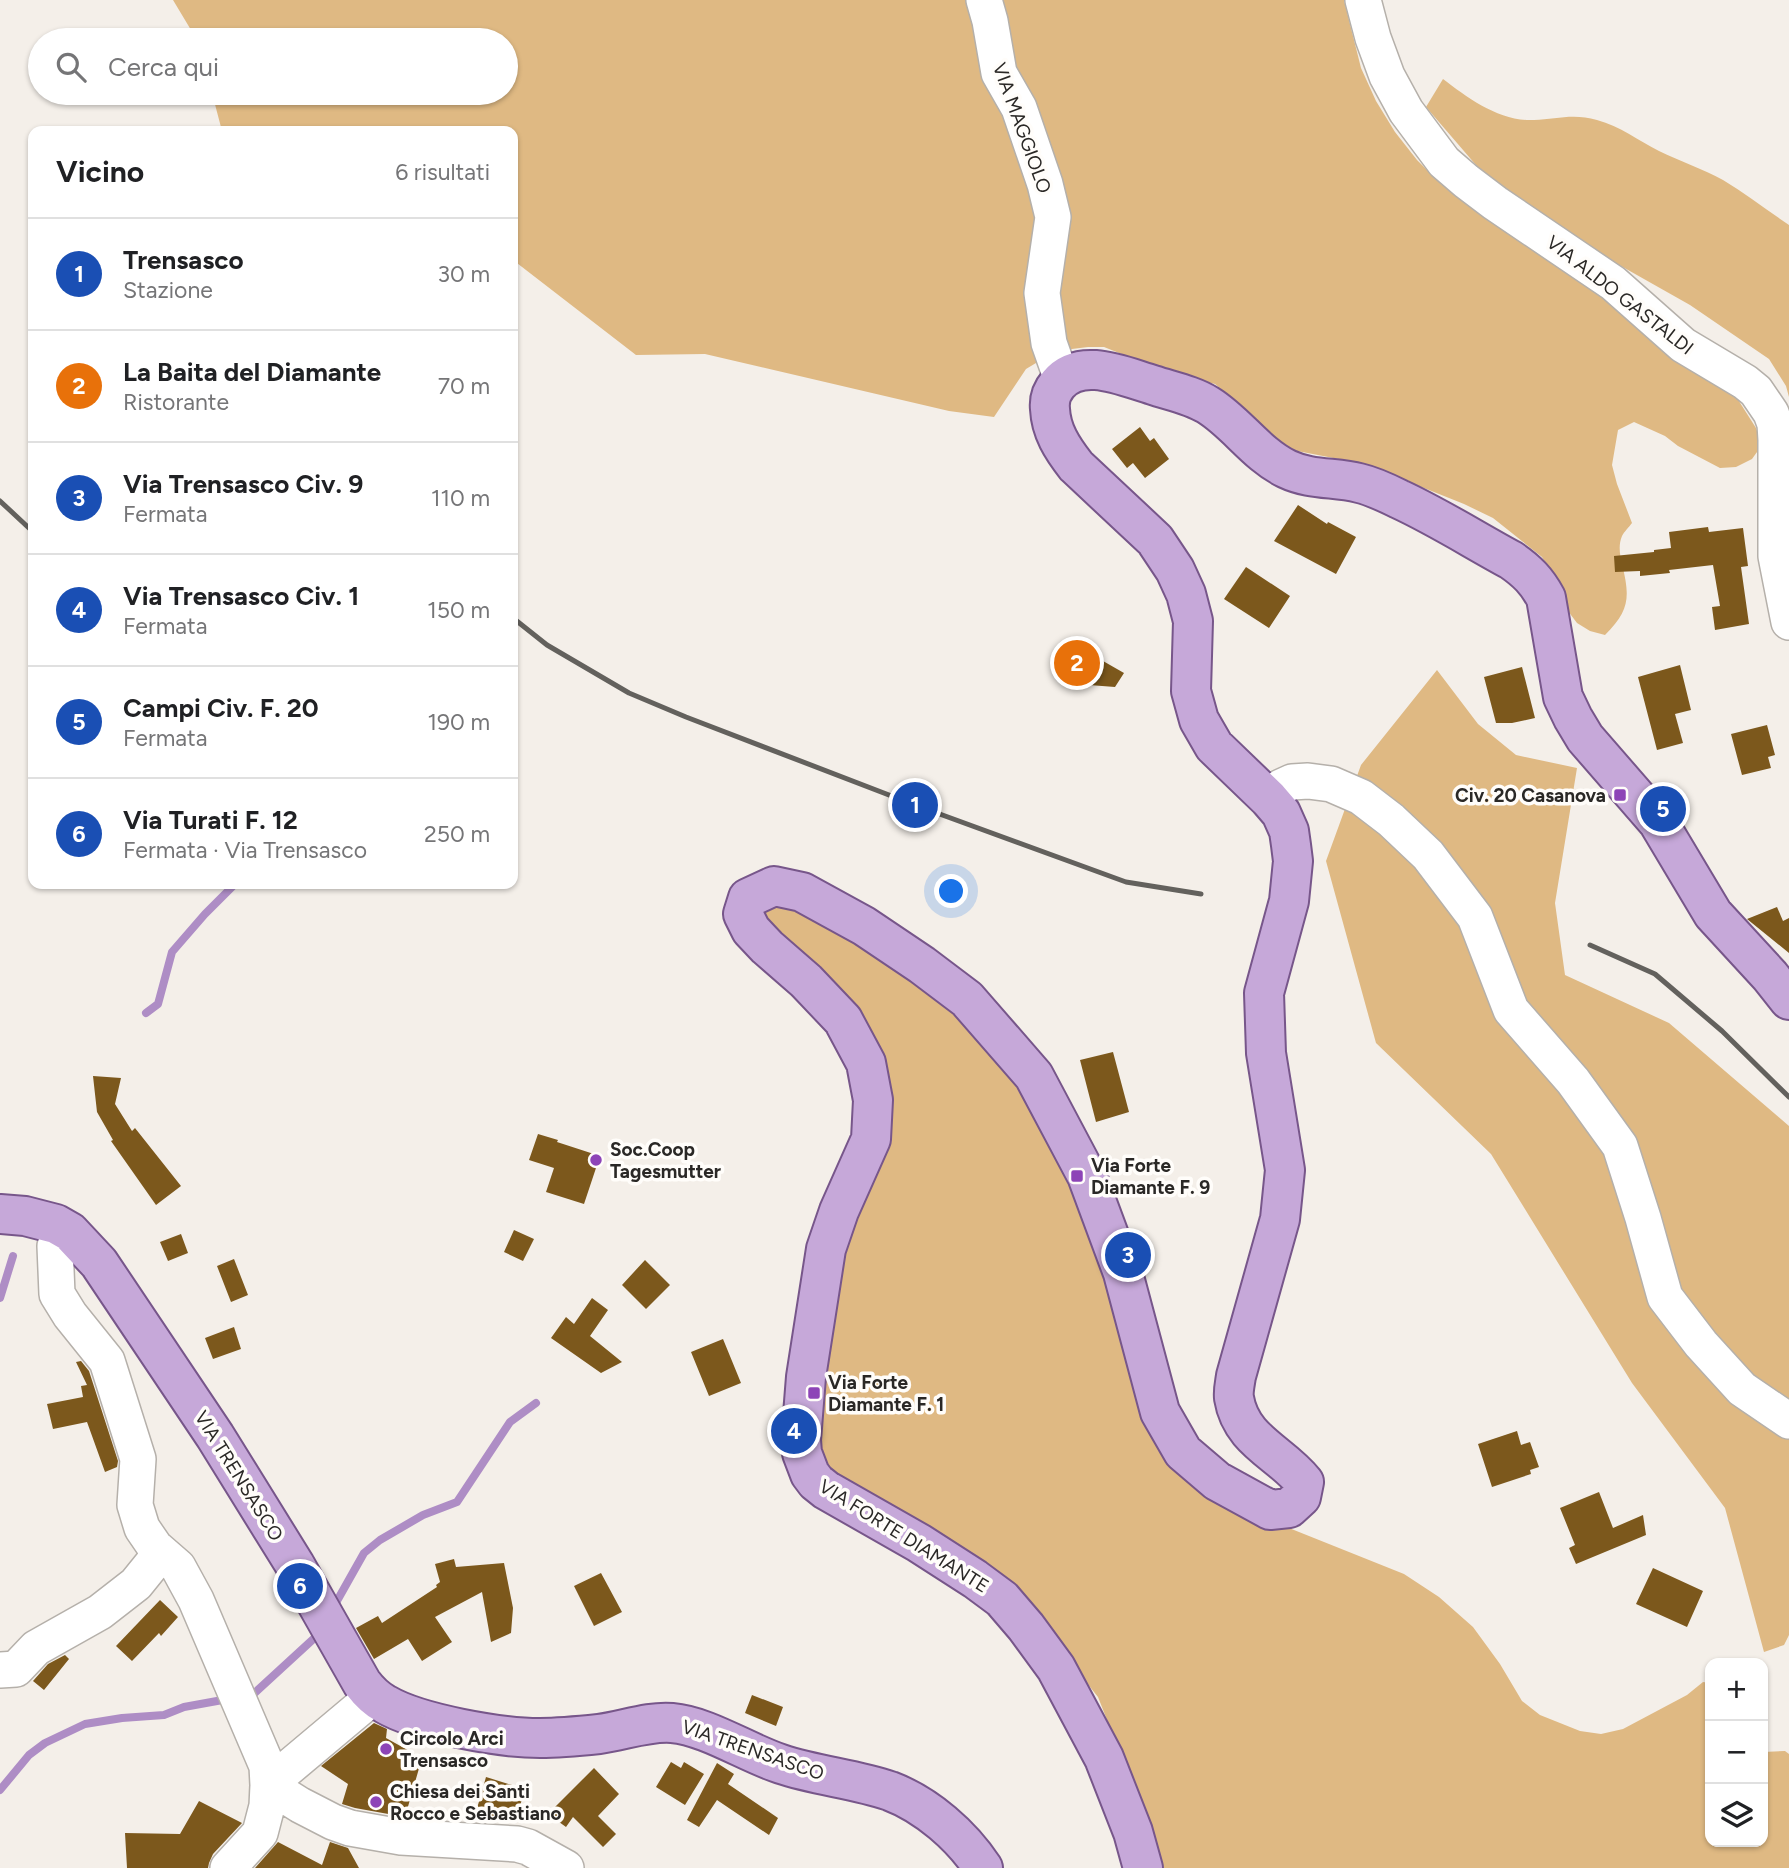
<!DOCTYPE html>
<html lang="it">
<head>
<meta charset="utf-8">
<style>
  body { margin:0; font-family:Figtree,sans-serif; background:#f6f6f6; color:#202124 }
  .controls { position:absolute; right:21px; bottom:21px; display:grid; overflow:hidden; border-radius:14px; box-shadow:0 2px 5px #0004 }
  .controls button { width:63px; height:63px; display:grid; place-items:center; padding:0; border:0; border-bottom:2px solid #e0e0e0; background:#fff; color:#202124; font:35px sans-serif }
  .you { position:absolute; left:952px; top:892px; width:24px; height:24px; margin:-18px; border:5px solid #fff; border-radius:50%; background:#1a73e8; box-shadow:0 0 0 10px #1a73e833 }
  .badge { display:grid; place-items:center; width:46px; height:46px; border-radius:50%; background:#db2777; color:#fff; font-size:23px; font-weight:700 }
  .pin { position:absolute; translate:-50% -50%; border:4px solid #fff; box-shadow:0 2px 7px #0006 }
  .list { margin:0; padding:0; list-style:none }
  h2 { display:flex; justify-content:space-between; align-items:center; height:91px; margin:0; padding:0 28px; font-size:30px }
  h2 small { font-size:23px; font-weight:400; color:#757577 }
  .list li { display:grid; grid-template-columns:46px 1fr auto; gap:21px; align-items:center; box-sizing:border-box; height:112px; padding:0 28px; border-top:2px solid #e0e0e0 }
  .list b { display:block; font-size:26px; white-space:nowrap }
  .list p { margin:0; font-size:23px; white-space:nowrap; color:#757577 }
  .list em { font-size:23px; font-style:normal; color:#757577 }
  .icon { flex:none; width:38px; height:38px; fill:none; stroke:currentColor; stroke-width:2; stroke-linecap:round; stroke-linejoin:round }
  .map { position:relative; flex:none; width:1789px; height:1868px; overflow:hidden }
  .search { position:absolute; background:#fff; box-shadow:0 2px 5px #0004; left:28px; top:28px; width:490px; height:77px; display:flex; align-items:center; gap:18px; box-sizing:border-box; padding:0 24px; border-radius:38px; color:#757577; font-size:26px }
  .panel { position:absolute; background:#fff; box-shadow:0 2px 5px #0004; left:28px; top:126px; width:490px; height:763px; border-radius:14px }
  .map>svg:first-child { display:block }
  .green { fill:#dfb983 }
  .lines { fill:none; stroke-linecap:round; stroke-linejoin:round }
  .stream { stroke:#ae8dc5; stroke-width:8 }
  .building { fill:#7c581c }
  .minor-casing { stroke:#b5b0aa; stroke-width:38 }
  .major-casing { stroke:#77568a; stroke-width:42 }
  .minor { stroke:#fff; stroke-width:35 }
  .major { stroke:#c6a8d9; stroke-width:38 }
  .rail { stroke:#63615d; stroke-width:5 }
  .poi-dot { fill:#8d44b7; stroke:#fffdfa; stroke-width:2.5 }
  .labels { text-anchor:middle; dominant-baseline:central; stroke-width:7; stroke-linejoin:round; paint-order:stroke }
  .street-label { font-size:19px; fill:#2a2826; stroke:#fffdfa }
  .poi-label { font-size:19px; font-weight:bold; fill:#2a2826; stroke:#fffdfa; text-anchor:start }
</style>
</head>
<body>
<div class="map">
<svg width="1789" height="1868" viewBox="0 0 1789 1868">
  <rect width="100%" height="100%" fill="#f4efe9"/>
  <path class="green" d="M173,0h1171l17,68 15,33 19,31 22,28 24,24 126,80 23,25 15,8 91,73 41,28 19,30 6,17 -10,14 -16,8 -16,1 -42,-22 -13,-10 -31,-14 -16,8 -6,35 5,19 15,39c-3,4 -8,9 -10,13 -4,9 -2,20 0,28 8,33 8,46 -17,71l-15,-4 -13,-8 -9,-12 -10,-28 -16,-26 -49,-39 -29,-14 -100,-40 -82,-16 -13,-9 -30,-35 -24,-20 -48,-12 -63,-25h-16l-16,2 -31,11 -15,9 -32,48 -45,-6 -244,-57 -69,1 -123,-95v-129h-291l-10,-38h294v-53h-309z
    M1443,79c25,19 57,43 91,41 22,-1 40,-7 63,0 23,6 42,21 62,31 21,10 44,18 64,29 23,14 44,30 66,45v172l-3,-11 -17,-27 -79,-54 -85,-48 -123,-85 -56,-65z
    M1437,670l41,54 38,31 61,13 -22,135 10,72 104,48 120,103v509l-5,10 -20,7 -39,-144 -93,-125 -141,-229 -115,-111 -50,-182 35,-96z
    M781,902l41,19 114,68 88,98 79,165 43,164 138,110 120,48 35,23 34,30 27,37 22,37 18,14 40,16 21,3 22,-5 64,-34 16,-13 7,1v159h53v-90l22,-1 4,3v114h-631l-3,-27 -57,-144 -88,-111 -176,-109 -19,-27 33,-237 39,-94 -123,-195 -4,-21z"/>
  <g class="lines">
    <path class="stream" d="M146,1013l12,-9 14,-52 33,-38 30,-30
      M0,1298l13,-42
      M333,1608l31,-55 16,-13 43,-25 34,-13 53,-80 26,-19
      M248,1699l73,-67
      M0,1790l29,-35 16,-12 40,-19 37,-6 42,-3 20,-8 44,-8"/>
  </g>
  <path class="building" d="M1140,427l10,14 4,-3 15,21 -24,19 -12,-15 -6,5 -15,-19z
    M1298,505l29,19 1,-2 28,15 -20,37 -62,-33z
    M1708,527l1,5 34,-4 5,38 -7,1 8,57 -34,6 -3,-23 8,-1 -7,-41 -44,5 1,3 -30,3v-5l-25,1 -1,-16 40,-4v-2l17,-2 -2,-16z
    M1246,567l44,29 -21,32 -45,-29z
    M1078,637l22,13 -4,7 28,16 -9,14 -26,-2 -34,-21 13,-22 6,3z
    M1680,665l11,45 -16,4 8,29 -26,7 -19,-73z
    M1522,667l13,51 -23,5h-16l-12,-46z
    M1767,725l8,30 -7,2 3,11 -29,7 -11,-41z
    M1777,907l6,14 6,-3v35l-42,-34z
    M1113,1052l16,60 -33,10 -16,-62z
    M93,1076l28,2 -6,26 17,27 3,-3 46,58 -25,19 -45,-64 2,-1 -16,-28z
    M538,1134l20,6 -1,2 43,14 -16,48 -38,-12 8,-24 -25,-8z
    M514,1230l20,9 -11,22 -19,-9z
    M181,1234l7,19 -20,8 -8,-19z
    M234,1259l14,36 -17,7 -14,-36z
    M645,1260l25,25 -24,24 -24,-24z
    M592,1298l16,12 -18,26 32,26 -21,11 -50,-35 15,-21 8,7z
    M234,1327l7,22 -28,10 -8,-21z
    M723,1339l18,44 -32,13 -18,-44z
    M81,1361l8,10 29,90 -1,6 -12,5 -18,-50 -34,7 -6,-25 36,-7 -2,-11 6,-1 -11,-23z
    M1517,1431l4,14 9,-3 9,25 -9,3 1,4 -39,13 -14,-43z
    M1599,1492l14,36 30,-13 3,20 -70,29 -7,-16 6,-3 -15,-37z
    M454,1559l2,8 48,-4 9,45 -2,25 -20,9 -9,-50 -47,25 17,25 -30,19 -14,-22 -34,20 -18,-31 22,-12 4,7 55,-36 -1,-2 4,-3 -5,-18z
    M1653,1568l50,23 -16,36 -51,-23z
    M601,1573l21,39 -28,14 -20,-40z
    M160,1600l18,17 -17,19 -2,-3 -27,28 -16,-15z
    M65,1655l4,4 -25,31 -11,-9 15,-17z
    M752,1695l31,12 -7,19 -31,-13z
    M374,1723l13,6 -1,9 36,20 -17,59 -50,-9 -13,-4 6,-20 -27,-18z
    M671,1762l10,6 3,-6 20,12 -19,31 -29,-18z
    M717,1763l17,11 -6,10 50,34 -9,17 -52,-35 -18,27 -12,-7z
    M594,1768l25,26 -21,22 18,18 -13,13 -30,-30 -7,10 -18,-13z
    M486,1777l39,12 -10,34 -39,-11z
    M199,1801l43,22 -29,31 -4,9 -1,5h-81l-2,-35 55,1z
    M278,1842l44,23 8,-23 18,6 11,20h-104z"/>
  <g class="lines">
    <g class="minor-casing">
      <path id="minor" d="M984,0l6,21 9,52 20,35 26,76 8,33 -11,76 7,50 13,37
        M1363,0l10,38 14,38 19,35 38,51 22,19 29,22 118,80 70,62 62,37 11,9 15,22 4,11 1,16v116l13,66
        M1269,799l12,-12 11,-5 16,-1 23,3 30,13 30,23 37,35 47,62 36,93 62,71 47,65 23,72 22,79 36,47 41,45 47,32
        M55,1246l2,48 13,21 37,46 31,98 -3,46 7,23 13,19 23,20 18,33 71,166 1,19 32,20 33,17 17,6 51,9 116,7 11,3 38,21
        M0,1670l16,-1 20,-21 64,-36 36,-28 21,-26 -2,-11
        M228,1868l32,-35 7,-27 1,-21 106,-89"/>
    </g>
    <g class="major-casing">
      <path id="major" d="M0,1214l25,2 31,8 14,8 29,31 116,173 80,129 67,118c6,8 14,16 23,21 34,20 116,34 155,34 20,0 40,-2 59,-4 24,-3 49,-13 73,-11 35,3 75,30 109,41 36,12 74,15 109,27 37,14 72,45 93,77
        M1143,1868l-10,-36 -29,-74 -48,-90 -30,-41 -24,-28 -27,-20 -56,-36 -93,-53 -10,-8 -6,-8 -8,-21 -1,-13 5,-63 20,-128 13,-38 32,-72 2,-39 -7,-37 -23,-43 -37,-39 -39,-34 -16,-17 -8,-16 5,-16 26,-12 28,6 62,34 58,39 45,34 67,77 53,100 36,97 37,139 23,40 34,29 53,29 19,-2 12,-11 3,-15c-24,-30 -63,-41 -70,-84 -1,-7 1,-15 2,-22l44,-157 5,-49 -19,-117 -2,-60 25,-92 4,-40 -2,-16 -2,-14 -8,-18 -12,-14 -55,-53 -15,-26 -8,-29 2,-70 -7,-27 -11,-24 -20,-30 -79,-74c-14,-18 -25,-35 -26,-57 -1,-9 2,-18 8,-25 23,-28 67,-7 95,1 18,6 39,10 55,20 29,18 48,49 79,64 23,11 48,8 72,14 13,3 28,10 40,16 39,18 75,41 112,61 16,11 26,21 35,38l17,99 10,21 12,20 73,84 55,92 57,62 19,24"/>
    </g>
    <use href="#minor" class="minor"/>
    <use href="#major" class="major"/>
    <path class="rail" d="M0,501l30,28h3
      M513,618l34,27 82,48 57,24 229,88 211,77 75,12
      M1590,945l65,29 67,57 67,66"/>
  </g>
  <g class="poi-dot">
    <rect x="1613" y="788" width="14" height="14" rx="3.5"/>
    <circle cx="596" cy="1160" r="7"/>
    <rect x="1070" y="1169" width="14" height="14" rx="3.5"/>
    <rect x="807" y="1386" width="14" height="14" rx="3.5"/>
    <circle cx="386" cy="1749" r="7"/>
    <circle cx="376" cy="1802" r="7"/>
  </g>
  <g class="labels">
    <g class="street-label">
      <text transform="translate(1022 128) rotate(70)">VIA MAGGIOLO</text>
      <text transform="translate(1620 295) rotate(38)">VIA ALDO GASTALDI</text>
      <text transform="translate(239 1476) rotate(58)">VIA TRENSASCO</text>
      <text transform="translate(904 1536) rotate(32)">VIA FORTE DIAMANTE</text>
      <text transform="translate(753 1750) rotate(19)">VIA TRENSASCO</text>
    </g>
    <g class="poi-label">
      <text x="1606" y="795" text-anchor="end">Civ. 20 Casanova</text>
      <text x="610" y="1149">Soc.Coop<tspan x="610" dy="22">Tagesmutter</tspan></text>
      <text x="1091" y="1165">Via Forte<tspan x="1091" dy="22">Diamante F. 9</tspan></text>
      <text x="828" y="1382">Via Forte<tspan x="828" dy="22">Diamante F. 1</tspan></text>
      <text x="400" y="1738">Circolo Arci<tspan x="400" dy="22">Trensasco</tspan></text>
      <text x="390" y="1791">Chiesa dei Santi<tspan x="390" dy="22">Rocco e Sebastiano</tspan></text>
    </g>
  </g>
</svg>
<div class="controls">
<button>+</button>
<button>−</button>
<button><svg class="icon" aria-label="layers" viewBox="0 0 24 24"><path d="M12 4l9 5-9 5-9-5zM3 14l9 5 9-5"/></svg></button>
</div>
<div class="you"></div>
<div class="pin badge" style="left:915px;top:805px;background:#1a4fb4">1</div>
<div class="pin badge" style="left:1077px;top:663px;background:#e8710a">2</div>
<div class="pin badge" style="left:1128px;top:1255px;background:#1a4fb4">3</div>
<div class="pin badge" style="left:794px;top:1431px;background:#1a4fb4">4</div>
<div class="pin badge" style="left:1663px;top:809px;background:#1a4fb4">5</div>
<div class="pin badge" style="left:300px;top:1586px;background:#1a4fb4">6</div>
<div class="search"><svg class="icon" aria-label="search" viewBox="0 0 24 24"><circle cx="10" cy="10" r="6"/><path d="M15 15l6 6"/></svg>Cerca qui</div>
<section class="panel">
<h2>Vicino<small>6 risultati</small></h2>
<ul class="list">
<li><span class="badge" style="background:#1a4fb4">1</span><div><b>Trensasco</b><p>Stazione</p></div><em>30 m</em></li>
<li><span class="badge" style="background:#e8710a">2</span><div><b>La Baita del Diamante</b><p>Ristorante</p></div><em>70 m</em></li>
<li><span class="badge" style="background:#1a4fb4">3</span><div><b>Via Trensasco Civ. 9</b><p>Fermata</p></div><em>110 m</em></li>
<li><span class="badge" style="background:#1a4fb4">4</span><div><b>Via Trensasco Civ. 1</b><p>Fermata</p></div><em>150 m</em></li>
<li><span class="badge" style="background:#1a4fb4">5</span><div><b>Campi Civ. F. 20</b><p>Fermata</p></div><em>190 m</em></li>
<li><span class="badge" style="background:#1a4fb4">6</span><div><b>Via Turati F. 12</b><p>Fermata · Via Trensasco</p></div><em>250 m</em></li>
</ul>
</section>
</div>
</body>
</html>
